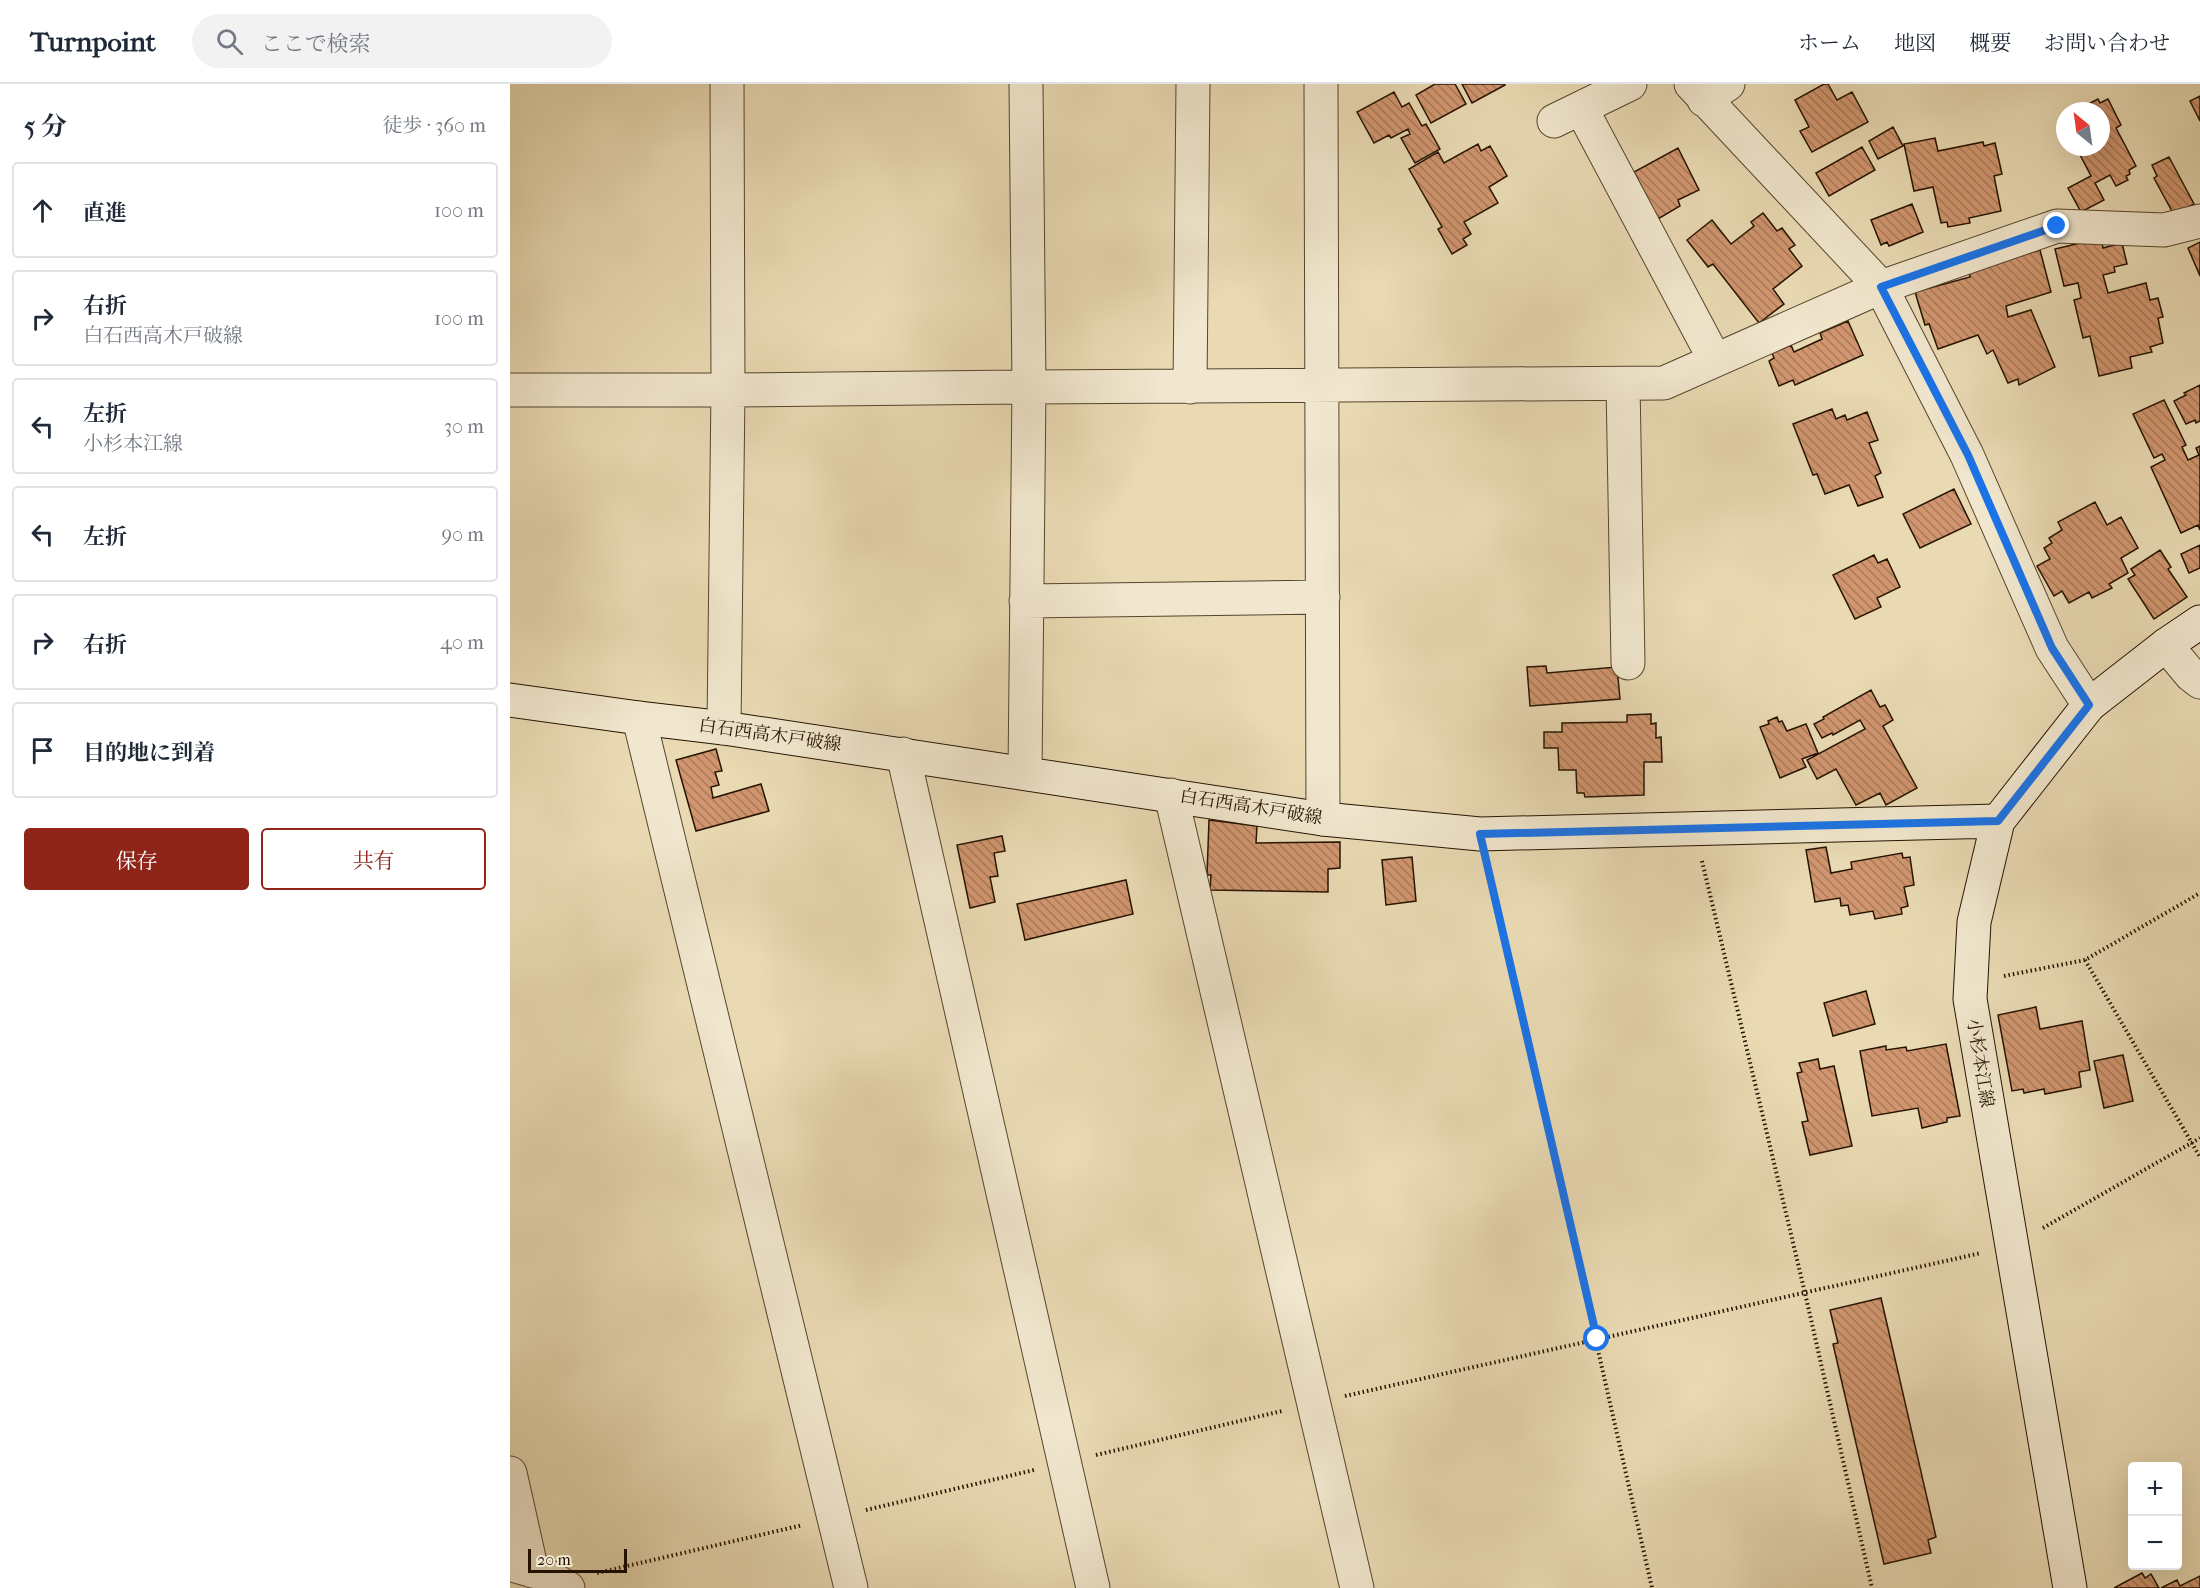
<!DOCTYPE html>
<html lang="ja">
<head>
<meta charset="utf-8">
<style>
  body { margin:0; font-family:"IM FELL French Canon","Noto Serif JP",serif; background:#f2f2f3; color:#1f2937 }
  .controls { position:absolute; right:18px; bottom:18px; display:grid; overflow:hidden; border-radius:6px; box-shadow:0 6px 24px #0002 }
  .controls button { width:54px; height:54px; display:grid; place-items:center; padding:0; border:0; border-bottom:2px solid #e0e1e3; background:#fff; color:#1f2937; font:30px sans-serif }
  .compass { position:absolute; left:1546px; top:18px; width:54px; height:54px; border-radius:50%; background:#fff; box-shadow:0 6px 24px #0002; rotate:331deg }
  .scale { position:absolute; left:18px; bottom:15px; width:99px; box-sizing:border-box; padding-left:6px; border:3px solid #251300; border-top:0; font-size:16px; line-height:21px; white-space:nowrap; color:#251300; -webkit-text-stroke:4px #f1e7ce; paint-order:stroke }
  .stop { position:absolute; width:18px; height:18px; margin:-14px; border:4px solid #1a73e8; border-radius:50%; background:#fff }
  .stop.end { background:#1a73e8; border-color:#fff; box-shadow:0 2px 6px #0008 }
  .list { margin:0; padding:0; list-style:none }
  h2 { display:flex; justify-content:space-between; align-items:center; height:78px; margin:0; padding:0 24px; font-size:26px }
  h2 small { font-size:20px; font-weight:400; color:#747a83 }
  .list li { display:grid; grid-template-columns:39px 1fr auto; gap:18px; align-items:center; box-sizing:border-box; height:96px; margin:0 12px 12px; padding:0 12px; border:2px solid #e0e1e3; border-radius:6px }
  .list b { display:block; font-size:22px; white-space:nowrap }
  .list p { margin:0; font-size:20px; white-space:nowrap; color:#747a83 }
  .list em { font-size:20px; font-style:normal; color:#747a83 }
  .actions { display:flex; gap:12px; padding:18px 24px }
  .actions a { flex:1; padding:14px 0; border:2px solid #8f2418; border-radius:6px; text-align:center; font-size:21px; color:#8f2418 }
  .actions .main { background:#8f2418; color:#fff }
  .icon { flex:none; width:33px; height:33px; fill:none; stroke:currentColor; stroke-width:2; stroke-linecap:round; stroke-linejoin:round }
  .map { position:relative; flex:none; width:1690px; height:1504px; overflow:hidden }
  header { display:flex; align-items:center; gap:36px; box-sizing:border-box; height:84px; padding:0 30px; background:#fff; border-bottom:2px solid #e0e1e3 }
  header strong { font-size:28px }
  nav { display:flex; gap:33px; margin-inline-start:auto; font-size:21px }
  .search { width:420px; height:54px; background:#f2f2f3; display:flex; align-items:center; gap:15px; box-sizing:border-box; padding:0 21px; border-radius:33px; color:#747a83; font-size:22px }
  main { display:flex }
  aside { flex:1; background:#fff }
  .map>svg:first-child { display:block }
  .building { fill:url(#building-back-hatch); stroke:#251300; stroke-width:1.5 }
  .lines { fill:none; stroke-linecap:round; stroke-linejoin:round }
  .street-casing { stroke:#56452d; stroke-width:35 }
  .secondary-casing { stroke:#251300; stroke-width:35 }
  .path { stroke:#251300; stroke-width:4; stroke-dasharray:1.5 3; stroke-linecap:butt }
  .street { stroke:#f1e7ce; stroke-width:33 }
  .secondary { stroke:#f1e7ce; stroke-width:33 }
  .route { stroke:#1a73e8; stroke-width:8 }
  .labels { text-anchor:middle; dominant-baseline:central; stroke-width:4.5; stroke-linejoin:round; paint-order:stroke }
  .street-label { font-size:18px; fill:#251300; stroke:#f1e7ce }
</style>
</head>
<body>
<header>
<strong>Turnpoint</strong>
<div class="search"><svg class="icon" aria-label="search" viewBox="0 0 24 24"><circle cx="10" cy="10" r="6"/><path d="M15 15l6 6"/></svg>ここで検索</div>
<nav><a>ホーム</a><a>地図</a><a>概要</a><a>お問い合わせ</a></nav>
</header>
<main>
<aside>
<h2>5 分<small>徒歩 · 360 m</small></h2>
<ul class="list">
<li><svg class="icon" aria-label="ahead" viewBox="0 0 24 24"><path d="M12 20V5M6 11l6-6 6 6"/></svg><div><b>直進</b></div><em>100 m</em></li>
<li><svg class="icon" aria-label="right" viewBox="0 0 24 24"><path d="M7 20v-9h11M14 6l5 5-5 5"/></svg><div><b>右折</b><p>白石西高木戸破線</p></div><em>100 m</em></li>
<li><svg class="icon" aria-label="left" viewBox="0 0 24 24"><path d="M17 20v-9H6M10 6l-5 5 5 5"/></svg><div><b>左折</b><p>小杉本江線</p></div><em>30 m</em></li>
<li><svg class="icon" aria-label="left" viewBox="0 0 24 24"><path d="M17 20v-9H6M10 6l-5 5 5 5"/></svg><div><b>左折</b></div><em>90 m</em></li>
<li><svg class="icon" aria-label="right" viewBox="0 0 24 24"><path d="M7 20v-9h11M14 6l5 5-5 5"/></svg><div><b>右折</b></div><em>40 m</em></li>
<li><svg class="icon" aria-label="arrive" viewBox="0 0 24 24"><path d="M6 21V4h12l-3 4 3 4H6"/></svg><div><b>目的地に到着</b></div></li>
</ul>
<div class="actions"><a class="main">保存</a><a>共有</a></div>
</aside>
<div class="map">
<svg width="1690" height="1504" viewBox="0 0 1690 1504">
  <defs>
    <pattern id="building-back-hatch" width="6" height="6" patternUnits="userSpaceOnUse" patternTransform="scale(1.5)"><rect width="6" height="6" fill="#d1966f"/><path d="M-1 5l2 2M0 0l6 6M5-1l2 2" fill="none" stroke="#a97959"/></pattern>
  </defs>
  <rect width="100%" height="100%" fill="#e9dab3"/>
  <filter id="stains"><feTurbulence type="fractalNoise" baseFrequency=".00333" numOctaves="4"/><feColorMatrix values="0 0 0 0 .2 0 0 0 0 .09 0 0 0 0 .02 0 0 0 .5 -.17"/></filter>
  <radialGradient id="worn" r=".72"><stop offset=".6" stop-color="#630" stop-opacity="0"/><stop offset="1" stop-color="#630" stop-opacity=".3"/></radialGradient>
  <path class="building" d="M925,0h20l11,20 -35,19 -15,-28z
    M952,0h42l1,1 -33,18z
    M1314,0h4l9,16 15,-8 16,30 -56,30 -12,-21 9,-4 -14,-27z
    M884,8l8,15 7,-4 13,23 4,-2 14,25 -25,14 -14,-25 9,-4 -2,-5 -17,9 -2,-3 -15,8 -17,-31z
    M1690,12v25l-10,-20z
    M1588,15l2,4 8,-4 13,26 -5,3 20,38 -7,4 1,4 -4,2 2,4 -12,6 -6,-11 -15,8 9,17 -23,12 -13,-24 23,-12 -15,-29h25v-36h-26z
    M1383,43l10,19 -25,13 -9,-18z
    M1425,54l3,13 45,-9 1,4 11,-3 7,31 -8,2 7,35 -32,7 1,5 -22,4 -1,-5 -6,1 -8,-36 -19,4 -10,-47z
    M968,60l3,7 9,-5 17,30 -18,11 9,16 -34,19 7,12 -8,5 4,6 -15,9 -14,-25 4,-2 -33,-58 29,-17 6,11z
    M1352,63l13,23 -46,26 -13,-23z
    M1168,64l21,42 -21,10 2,6 -22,13 -24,-47z
    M1659,73l25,47 -20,11 -20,-37 3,-2 -5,-11z
    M1402,120l11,28 -34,14 -2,-4 -6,3 -10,-25z
    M1253,129l14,18 5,-3 13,17 -6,4 13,17 -29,23 11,15 -25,19 -46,-59 -5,3 -21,-27 25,-20 19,24 23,-18 -3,-4z
    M1591,154l2,10 19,-5 5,21 -13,3 1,5 -12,3 5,18 38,-10 4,17 8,-2 5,19 -5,1 5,25 -13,4 2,5 -22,5 2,11 -33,8 -9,-40 -7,2 -9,-38 7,-2 -3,-15 -14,3 -9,-37z
    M1690,158v34l-12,-28z
    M1530,166l11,42 -45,14 2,11 23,-7 24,57 -36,18 -1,-6 -10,4 -15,-33 -6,4 -9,-19 -40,14 -9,-25 -4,1 -10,-33 55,-15 -1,-6z
    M1338,237l15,34 -68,30 -2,-5 -14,6 -10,-25 5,-3 -2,-5 19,-8 3,7 28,-13 -2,-6z
    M1690,301v36l-4,2 -1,-3 -9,4 -12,-23 12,-6 -2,-2z
    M1654,316l22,45 -4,2 6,13 11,-5 -3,-7 4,-2v84l-2,-5 -17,8 -30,-66 14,-7 -3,-6 -8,4 -21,-44z
    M1322,325l4,10 9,-4 2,5 20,-8 11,28 -9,3 12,30 -6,3 8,21 -25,9 -9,-21 -24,9 -8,-20 -4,1 -20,-51z
    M1444,405l17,35 -51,24 -17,-34z
    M1585,418l12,23 14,-8 17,31 -17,10 7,15 -19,11 3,4 -20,10 -3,-6 -20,11 -7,-12 -8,5 -17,-30 13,-7 -6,-11 8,-5 -3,-5 13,-8 -4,-8z
    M1690,461v23l-11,5 -8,-19z
    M1650,466l11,17 -3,2 19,28 -33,22 -26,-40 7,-4 -4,-6z
    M1364,471l4,8 9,-4 13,28 -23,11 4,9 -26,12 -22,-44z
    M1036,582l1,7 70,-6 3,32 -90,7 -3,-39z
    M1361,606l9,17 5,-2 8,15 -10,6 34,62 -31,17 -6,-12 -24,12 -20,-36 -19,10 -10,-19 58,-31 -5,-9 -27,15 -1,-2 -10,5 -8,-14 10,-5 -1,-2z
    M1141,630v10l5,-1v15l5,-1 1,25h-18v33l-59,2 -1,-4h-7l-1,-23h-17l-1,-22h-14v-16h18v-9l65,-1v-7z
    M1267,633l2,5 3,-1 5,10 19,-7 12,29 -16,6 4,8 -26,11 -20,-51 9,-3 -1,-3z
    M206,665l6,22 -7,1 4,13 -8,2 2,11 48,-14 8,27 -73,20 -20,-71z
    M699,736l48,6 -1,17 84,-1v26l-12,1v23l-118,-2 1,-15h-4z
    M492,752l3,15 -11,2 4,23 -8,1 5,25 -25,6 -13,-63z
    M1316,763l5,26 21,-4 -1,-7 51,-9 1,5 7,-1 4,28 -10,2 4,19 -7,2 1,6 -27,5 -2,-8 -23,4 -2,-10 -7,1 -1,-8 -25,4 -9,-52z
    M902,773l4,44 -30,4 -4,-45z
    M616,796l7,34 -108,26 -8,-36z
    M1356,907l9,33 -42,12 -9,-33z
    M1526,923l4,22 42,-8 8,49 -11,2 2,15 -36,7 -1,-5 -20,4 -1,-4 -11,2 -14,-76z
    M1436,960l14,72 -13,2v4l-25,6 -4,-20 -46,8 -12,-65 26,-5v4l20,-3 1,4z
    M1613,971l10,46 -29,7 -10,-47z
    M1308,975l2,10 14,-3 18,80 -42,9 -8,-33 6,-1 -11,-48 5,-1 -3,-9z
    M1371,1214l55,239 -8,3 3,13 -47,11 -51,-220 5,-1 -8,-33z
    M1632,1489l3,5 6,-4 8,14h-45z
    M1690,1492v12h-39l16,-8 3,6z"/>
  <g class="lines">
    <g class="street-casing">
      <path id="street" d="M516,0l3,303 635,-4 217,-96 176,-61 107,4 36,-9
        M811,0l2,735
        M1181,0l190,203 86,168 85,193 37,57
        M1194,16l24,-16
        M1071,24l134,252
        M1044,37l76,-37
        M1113,300l5,279
        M680,303l3,-303
        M0,306h218l301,-3 -4,386
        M516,517l297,-4
        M1656,561l25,30 9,7
        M129,634l212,870
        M214,644l4,-338 -1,-306
        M393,670l190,834
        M661,711l186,793
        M0,1389l22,98
        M2,1481l32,9 24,14"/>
    </g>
    <g class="secondary-casing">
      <path id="secondary" d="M0,616l129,18 85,10 599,91 157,15 518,-13
        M1560,1504l-100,-589 4,-77 24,-101 91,-116 77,-60 34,-23"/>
    </g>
    <path class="path" d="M1192,777l103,432 67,295
      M978,782l164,722
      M1575,876l115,197
      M1494,892l81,-16 115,-67
      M1533,1144l157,-90
      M835,1312l636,-143
      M586,1371l186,-44
      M356,1426l168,-40
      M87,1489l206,-48"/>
    <use href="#street" class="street"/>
    <use href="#secondary" class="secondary"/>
  </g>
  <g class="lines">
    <path class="route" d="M1087,1255l-117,-505 518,-13 91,-116 -37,-57 -84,-193 -87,-168 176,-61"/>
  </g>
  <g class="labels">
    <g class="street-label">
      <text transform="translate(260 651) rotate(8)">白石西高木戸破線</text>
      <text transform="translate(741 723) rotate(9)">白石西高木戸破線</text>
      <text transform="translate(1470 979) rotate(81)">小杉本江線</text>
    </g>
  </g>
  <rect width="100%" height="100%" filter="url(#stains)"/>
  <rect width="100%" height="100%" fill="url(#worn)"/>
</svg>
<div class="controls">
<button>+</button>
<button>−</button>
</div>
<svg class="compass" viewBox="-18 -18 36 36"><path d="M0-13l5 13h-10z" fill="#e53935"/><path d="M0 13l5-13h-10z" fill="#747a83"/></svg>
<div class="scale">20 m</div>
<div class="stop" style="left:1087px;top:1255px"></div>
<div class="stop end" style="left:1547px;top:142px"></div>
</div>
</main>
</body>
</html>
